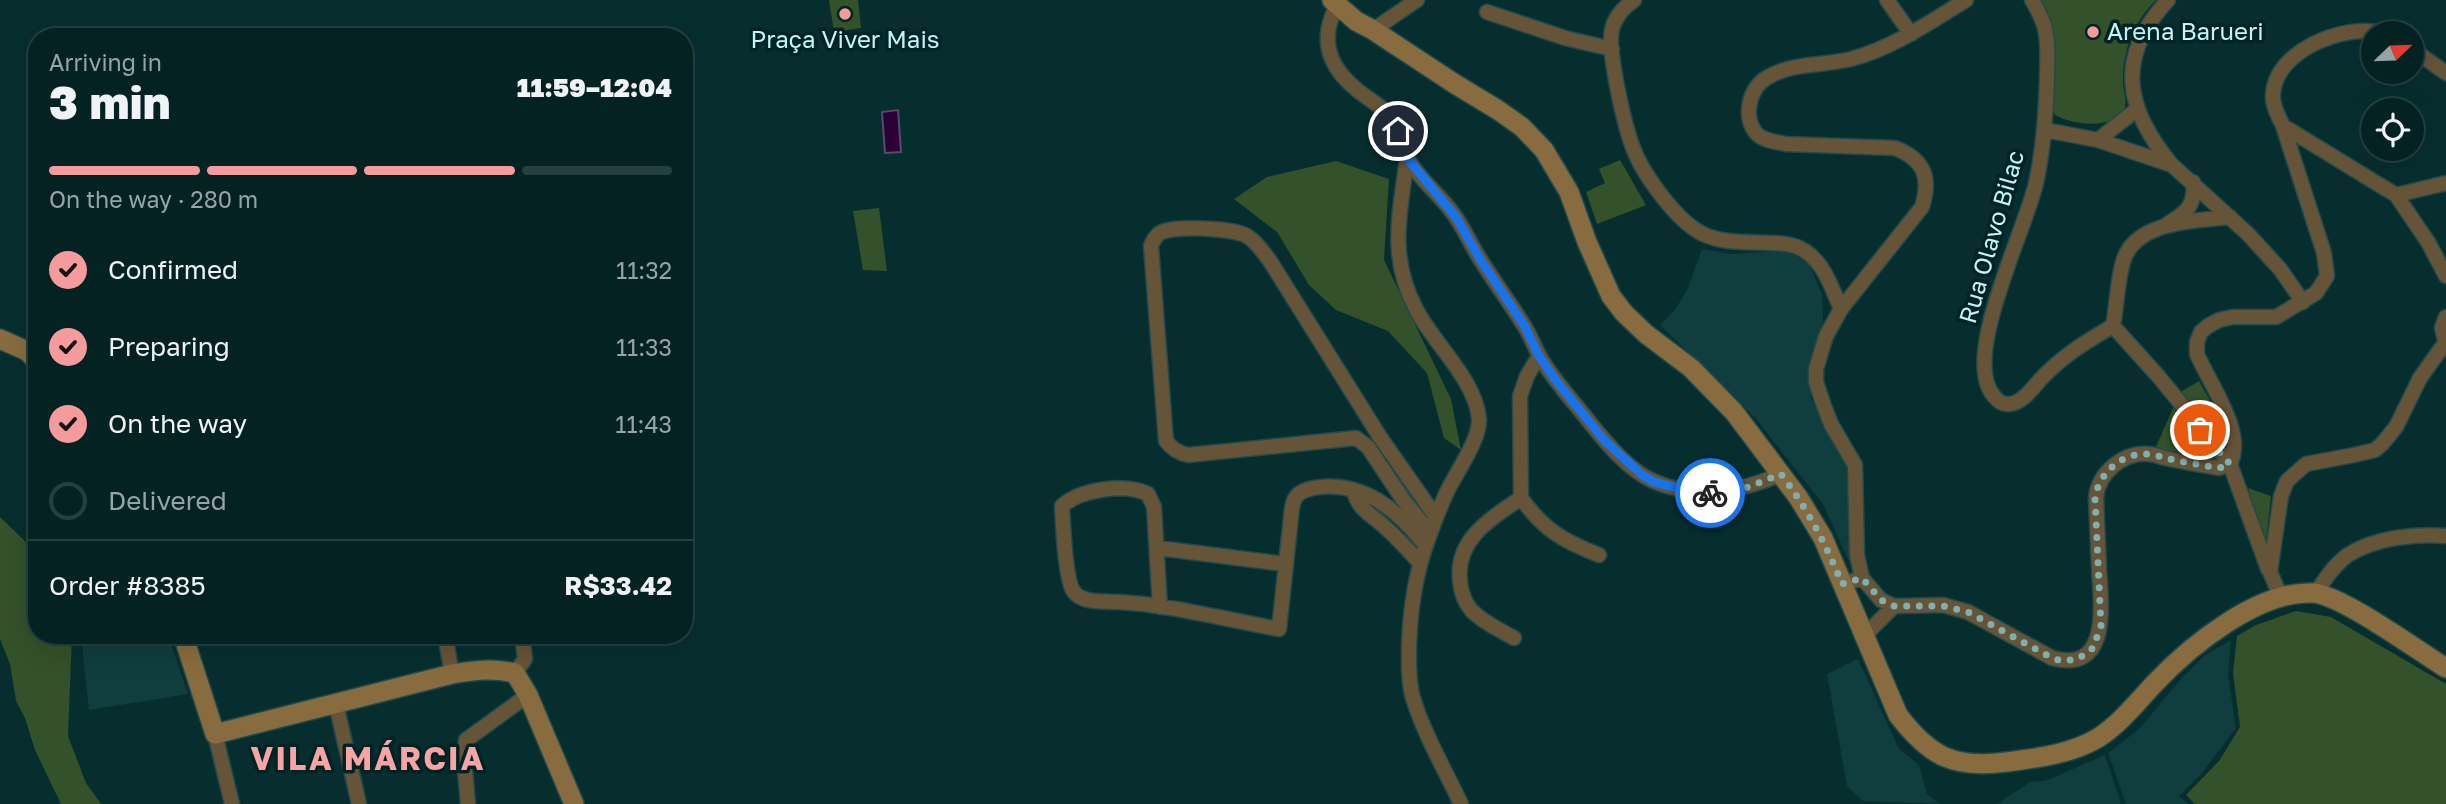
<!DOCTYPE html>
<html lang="en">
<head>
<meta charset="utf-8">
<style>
  body { margin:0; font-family:"Golos Text",sans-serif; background:#0e2a2b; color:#f1f3f6; height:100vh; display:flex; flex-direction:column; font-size:26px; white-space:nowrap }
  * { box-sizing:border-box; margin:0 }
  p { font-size:23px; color:#97a4a6 }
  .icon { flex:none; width:38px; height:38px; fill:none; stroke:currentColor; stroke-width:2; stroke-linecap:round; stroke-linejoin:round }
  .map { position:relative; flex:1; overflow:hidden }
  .drawer { position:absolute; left:28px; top:28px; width:665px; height:616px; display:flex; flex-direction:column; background:#052223; border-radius:28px; box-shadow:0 7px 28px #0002,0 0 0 2px #263f41 }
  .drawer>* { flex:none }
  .needle { width:46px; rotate:67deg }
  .buttons { position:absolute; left:2361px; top:21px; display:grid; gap:14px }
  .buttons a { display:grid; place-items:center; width:63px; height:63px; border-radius:50%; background:#052223; box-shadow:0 7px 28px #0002,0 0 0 2px #263f41; font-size:35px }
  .pin { position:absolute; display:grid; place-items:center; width:60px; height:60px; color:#fff; margin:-30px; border:4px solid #fff; border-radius:50%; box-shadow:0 2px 7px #0007 }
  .courier { position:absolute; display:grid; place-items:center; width:70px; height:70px; margin:-35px; border:5px solid #1a73e8; border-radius:50%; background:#fff; color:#222; box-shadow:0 2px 9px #0007 }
  .summary em { font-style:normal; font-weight:800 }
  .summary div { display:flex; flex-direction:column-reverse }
  .summary { display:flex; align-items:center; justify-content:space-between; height:119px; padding:0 21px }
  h1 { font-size:46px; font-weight:800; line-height:52px }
  .bar { display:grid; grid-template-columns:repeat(4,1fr); gap:10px 7px; align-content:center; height:84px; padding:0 21px }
  .bar i { height:9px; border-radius:5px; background:#263f41 }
  .bar .selected { background:#f59b9d }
  .bar p { grid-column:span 4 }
  .line { display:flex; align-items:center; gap:18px; padding:0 21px; border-top:2px solid #263f41 }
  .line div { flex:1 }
  ol { padding:0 21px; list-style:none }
  li { display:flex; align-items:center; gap:21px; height:77px }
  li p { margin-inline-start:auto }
  li .icon { padding:7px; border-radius:50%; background:#f59b9d; color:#111; stroke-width:4 }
  li:last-child { color:#97a4a6 }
  li i { width:38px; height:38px; border:4px solid #263f41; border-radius:50% }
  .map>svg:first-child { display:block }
</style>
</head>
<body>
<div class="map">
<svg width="2446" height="804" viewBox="0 0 2446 804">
  <rect width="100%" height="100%" fill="#072e2f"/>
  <path fill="#103d3e" d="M1702,249l29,5 47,-3 14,2 17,12 13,29 1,27 -14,51 2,26 34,59 6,17v92l-28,-62 -67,-85 -96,-94 15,-15 13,-22z
    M168,635l20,59 -99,16 -8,-74z
    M2231,640l-3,34 8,54 -34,45 -23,23 10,8h-63l-18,-51 31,-24 42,-50 23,-23z
    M1858,659l41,90 20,16 8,29 13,10 -77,-3 -16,-15 -20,-112z
    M2105,755l16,49h-124l33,-22 15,-1z"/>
  <path fill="#33512a" d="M829,0h29l3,28 -27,4z
    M2038,0h118c-23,23 -33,50 -33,82 0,9 5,19 1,27 -9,21 -52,16 -69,6l-2,-5 1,-56z
    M1620,160l26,45 -49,19 -11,-32 19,-9 -6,-14z
    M1336,161l53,18 -5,81 67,139 10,51 -17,-12 -17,-65 -39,-42 -52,-21 -27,-25 -32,-53 -43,-33 33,-22z
    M879,208l8,63 -24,-1 -10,-59z
    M2199,381l26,46 3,20 -3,4 -48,-57z
    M2174,406l42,48 1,7 -62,-12z
    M2248,488l23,8 -5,45 -2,1z
    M0,517l23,22 14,18v78h35l-4,101 18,47 15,21h-40l-26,-54 -10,-32 -9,-17 -6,-37 -10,-25z
    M2296,611l35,6 115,67v120h-251l-9,-9 33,-34 21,-34 -7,-54 4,-37 19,-11z"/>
  <path fill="#2a0035" stroke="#584a6f" stroke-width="2" d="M898,110l3,42 -16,1 -3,-41z"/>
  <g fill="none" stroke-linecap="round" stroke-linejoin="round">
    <defs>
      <path id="street" d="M1634,0c-10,7 -19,17 -22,29 -5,21 12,94 20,116 9,27 41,70 64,85 32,22 85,4 109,21 20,13 27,38 36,58
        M1887,0l24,34
        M2032,0c5,9 11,19 13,29 4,15 2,32 2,48 -1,36 -3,70 -11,106 -10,46 -76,176 -42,213 3,4 8,8 13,8 11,1 20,-9 26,-16 22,-27 50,-45 80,-62 4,-21 4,-43 10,-64 11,-41 71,-41 107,-45
        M2168,0c-53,57 -43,108 3,164
        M1337,6c-18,32 -9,60 19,83 13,11 27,17 36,31 8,12 9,28 16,39 11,20 31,35 44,53 12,15 19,34 30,50 13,21 28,41 41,62 7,10 11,22 17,33 14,24 34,45 51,67 17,21 38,46 62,57 43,19 87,11 128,-7
        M1487,12l78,26 47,11
        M1373,30l44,-30
        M2412,49l34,24
        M2283,126l113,69 32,47 18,34
        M2045,130l53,10 74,25 76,69 32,35 23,33
        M2098,140l38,-30
        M1407,158c-7,56 -19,98 9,151 17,34 60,71 63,110 1,22 -25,56 -34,77 -23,54 -34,89 -36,149 0,16 -1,36 4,53 11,36 32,72 48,106
        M2396,195l50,-12
        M2166,225c20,-12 30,-19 27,-43
        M2446,317l-4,11 4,16
        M2113,326l46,51 71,87 38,105
        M1354,492c5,19 20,24 33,37 11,10 22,22 32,33
        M1521,498c23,32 42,43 78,57
        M1430,532l-26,-31 -36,-54 -12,-9 -168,17c-10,-2 -16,-6 -22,-14l-15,-195c2,-5 4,-10 9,-13 13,-8 74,-5 87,3 10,6 16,16 23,25l110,176 56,80
        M1158,548l127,16
        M1862,578l-5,-23 -2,-90 -24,-41 -7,-18 -8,-24v-13l10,-33 15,-27 81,-102c9,-29 3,-47 -27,-59l-109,-4c-9,-2 -23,-3 -30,-11 -14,-18 -6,-46 12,-56 26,-15 56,-11 83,-18 42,-11 79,-37 115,-59
        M1842,584l20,-6 19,22 13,6 49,-1 25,7 84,46c59,16 49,-54 47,-89 -1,-24 -2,-48 -3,-72 3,-25 27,-45 53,-43 5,0 11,3 16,4 18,4 36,7 54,10l11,-4c16,-32 -20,-79 -33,-110v-12l4,-10 7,-6 11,-6 13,-3h44l40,-24 11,-17 -3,-23 -41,-127c-4,-9 -11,-20 -10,-31 1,-44 72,-72 108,-62
        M2316,593c9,-14 18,-28 32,-38 26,-17 68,-22 98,-19
        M2281,597l-11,-25 11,-76 6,-15 19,-17 48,-9 21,-5 7,-6 14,-17 24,-49 25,-35
        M1160,607l-6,-100 -6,-13c-23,-11 -67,-5 -86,12 1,16 3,75 12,86 9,12 32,9 45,10 54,3 108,18 160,27l13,-121c2,-13 8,-17 21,-20 49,-9 85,22 113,58
        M445,635l7,39
        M1863,637l31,-31
        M1514,638c-14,-8 -30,-15 -42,-27 -7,-8 -11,-18 -12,-30 -5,-41 30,-62 61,-83l-1,-102 7,-20 12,-20
        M515,673l10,-14 -3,-24
        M336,704l23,100
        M215,734l17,70
        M468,804l-4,-45 2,-19 62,-45"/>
      <path id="secondary" d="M1332,0l24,21 17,9 82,54 43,26 24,17 22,23 25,42 18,50 24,54 13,17 22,21 45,34 43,44 64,85 25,41 75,177c32,42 56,54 109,47 31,-4 64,-8 91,-24 23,-15 39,-36 57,-55 36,-38 104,-93 158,-90 29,2 105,58 133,75
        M0,339l27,12 10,10
        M183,635l32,99 237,-60c22,-4 41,-6 63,-1l13,22 46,109"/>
    </defs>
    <use href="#street" stroke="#214a4b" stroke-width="17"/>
    <use href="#secondary" stroke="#214a4b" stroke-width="22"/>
    <use href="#street" stroke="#665439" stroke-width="14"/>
    <use href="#secondary" stroke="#886c3f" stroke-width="19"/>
  </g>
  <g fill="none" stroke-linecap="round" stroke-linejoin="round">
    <path stroke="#81afb0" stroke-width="7" stroke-dasharray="0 12.6" d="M1710,493l33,-4 38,-15c26,34 45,70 61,110l20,-6 19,22 13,6h49l25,6 84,46 10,3 16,-2 15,-11 8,-22 -6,-128c4,-26 28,-46 54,-44 5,0 11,3 16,4 18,4 36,7 54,10l11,-4 -30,-34"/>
    <path stroke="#1a73e8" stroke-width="9" d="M1398,131l9,27 49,59 24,42 44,66 15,31 18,26 48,59 36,33 13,8 27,7 29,4"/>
  </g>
  <g fill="#f59b9d" stroke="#002425" stroke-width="2.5">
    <circle cx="845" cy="14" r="7"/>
    <circle cx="2093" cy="32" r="7"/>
  </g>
  <g text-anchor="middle" stroke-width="7" stroke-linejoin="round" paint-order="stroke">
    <g font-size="24" fill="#c2f5f6" stroke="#002425" text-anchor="start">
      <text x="2107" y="40">Arena Barueri</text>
      <text x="845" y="48" text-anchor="middle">Praça Viver Mais</text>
    </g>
    <g font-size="24" fill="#c2f5f6" stroke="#002425">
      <text transform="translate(1992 237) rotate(-74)" y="8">Rua Olavo Bilac</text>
    </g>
    <g font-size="32" font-weight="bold" letter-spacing="2" fill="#f8a4a5" stroke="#002425">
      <text x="368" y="770">VILA MÁRCIA</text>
    </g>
  </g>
</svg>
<div class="buttons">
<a><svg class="needle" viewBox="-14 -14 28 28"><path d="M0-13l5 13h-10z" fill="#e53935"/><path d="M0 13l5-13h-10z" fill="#97a4a6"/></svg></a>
<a><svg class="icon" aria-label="locate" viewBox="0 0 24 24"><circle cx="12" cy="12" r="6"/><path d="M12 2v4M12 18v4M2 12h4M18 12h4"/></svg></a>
</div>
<div class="pin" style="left:2200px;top:430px;background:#ea580c"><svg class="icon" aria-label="bag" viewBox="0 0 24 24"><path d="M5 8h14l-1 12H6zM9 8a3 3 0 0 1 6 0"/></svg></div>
<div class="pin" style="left:1398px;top:131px;background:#1f2937"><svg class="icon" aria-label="home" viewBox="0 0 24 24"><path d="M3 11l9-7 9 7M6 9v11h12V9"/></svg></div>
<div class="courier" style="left:1710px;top:493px"><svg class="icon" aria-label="bike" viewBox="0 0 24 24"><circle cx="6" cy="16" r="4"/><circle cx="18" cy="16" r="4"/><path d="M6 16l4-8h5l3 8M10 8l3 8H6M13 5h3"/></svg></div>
<section class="drawer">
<div class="summary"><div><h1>3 min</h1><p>Arriving in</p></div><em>11:59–12:04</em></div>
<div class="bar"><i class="selected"></i><i class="selected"></i><i class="selected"></i><i></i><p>On the way · 280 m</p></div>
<ol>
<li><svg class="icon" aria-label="check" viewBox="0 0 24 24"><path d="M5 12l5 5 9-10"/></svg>Confirmed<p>11:32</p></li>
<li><svg class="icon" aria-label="check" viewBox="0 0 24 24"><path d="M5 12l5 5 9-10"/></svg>Preparing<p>11:33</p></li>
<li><svg class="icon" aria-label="check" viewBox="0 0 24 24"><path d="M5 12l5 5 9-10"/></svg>On the way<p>11:43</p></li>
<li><i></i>Delivered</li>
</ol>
<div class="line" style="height:91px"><div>Order #8385</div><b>R$33.42</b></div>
</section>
</div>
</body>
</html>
